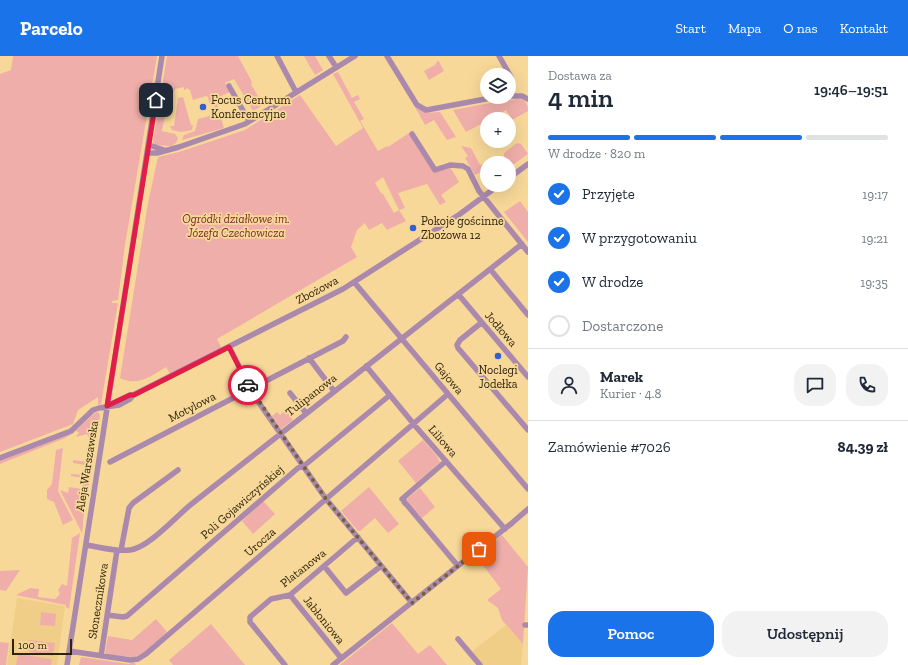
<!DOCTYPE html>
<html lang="pl">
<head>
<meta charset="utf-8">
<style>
  body { margin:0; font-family:"Zilla Slab",serif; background:#f2f2f3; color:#1f2937; height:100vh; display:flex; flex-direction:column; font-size:15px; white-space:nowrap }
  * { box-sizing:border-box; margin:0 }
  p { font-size:13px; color:#747a83 }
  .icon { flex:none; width:22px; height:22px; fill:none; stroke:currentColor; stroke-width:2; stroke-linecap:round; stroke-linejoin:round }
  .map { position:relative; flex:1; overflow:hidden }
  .panel { display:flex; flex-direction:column; background:#fff; width:380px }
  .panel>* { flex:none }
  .tools { position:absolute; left:480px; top:12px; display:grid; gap:8px }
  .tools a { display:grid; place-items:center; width:36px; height:36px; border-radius:50%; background:#fff; box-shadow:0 4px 16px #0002; font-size:20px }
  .scale { position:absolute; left:12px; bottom:10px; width:60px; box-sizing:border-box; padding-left:4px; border:2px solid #2f2309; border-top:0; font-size:11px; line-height:14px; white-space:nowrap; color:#2f2309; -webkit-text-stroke:3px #f7d899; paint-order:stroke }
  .pin { position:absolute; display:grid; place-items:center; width:34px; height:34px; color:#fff; margin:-17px; border-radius:8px; box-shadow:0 2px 6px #0006 }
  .courier { position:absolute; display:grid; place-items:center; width:40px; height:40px; margin:-20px; border:3px solid #e11d48; border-radius:50%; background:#fff; color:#222; box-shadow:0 1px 5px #0007 }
  .overview em { font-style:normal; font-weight:600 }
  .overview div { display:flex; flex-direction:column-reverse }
  .overview { display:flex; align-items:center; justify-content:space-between; height:68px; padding:0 20px }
  h1 { font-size:26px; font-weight:600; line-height:30px }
  .bar { display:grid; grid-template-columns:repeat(4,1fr); gap:6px 4px; align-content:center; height:48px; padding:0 20px }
  .bar i { height:5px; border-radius:3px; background:#e0e1e3 }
  .bar .current { background:#1a73e8 }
  .bar p { grid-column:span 4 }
  .line { display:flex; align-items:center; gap:10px; padding:0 20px; border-top:1px solid #e0e1e3 }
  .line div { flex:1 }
  .round { display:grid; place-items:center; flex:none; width:42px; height:42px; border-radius:16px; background:#f2f2f3 }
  ol { padding:0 20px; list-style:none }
  li { display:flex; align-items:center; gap:12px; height:44px }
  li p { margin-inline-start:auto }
  li .icon { padding:4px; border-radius:50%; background:#1a73e8; color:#fff; stroke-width:4 }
  li:last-child { color:#747a83 }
  li i { width:22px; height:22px; border:2px solid #e0e1e3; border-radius:50% }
  .primary-button { display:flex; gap:8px; margin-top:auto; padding:8px 20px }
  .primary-button a { flex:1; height:46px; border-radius:16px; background:#1a73e8; color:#fff; font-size:16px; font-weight:600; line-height:46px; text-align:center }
  .primary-button a+a { background:#f2f2f3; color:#1f2937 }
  header { display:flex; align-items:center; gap:24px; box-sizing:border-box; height:56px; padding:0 20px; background:#1a73e8; color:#fff }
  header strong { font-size:19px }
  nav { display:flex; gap:22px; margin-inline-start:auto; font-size:14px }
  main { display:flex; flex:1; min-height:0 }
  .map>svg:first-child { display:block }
</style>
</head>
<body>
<header>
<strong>Parcelo</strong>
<nav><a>Start</a><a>Mapa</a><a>O nas</a><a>Kontakt</a></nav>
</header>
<main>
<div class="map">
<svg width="528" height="609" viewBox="0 0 528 609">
  <rect width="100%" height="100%" fill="#f7d899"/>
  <path fill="#f1ce88" d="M17,542l48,8 -8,59h-50z
    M506,569l17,19 -2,21h-40l-10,-13z"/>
  <path fill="#efaea9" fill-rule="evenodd" d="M13,0h144l-32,189 -7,55 -6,1v2h6l-17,101 -3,1v-8l-20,13 -5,14 -73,28v-378l11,-4z
    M167,0h71l14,26 -1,2 12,21 -10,6 -19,-32 -9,4 5,9 -16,7 3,5 7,24 -42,12 2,-5 11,-4 3,-12 19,-5 -3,-9h-4l-2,-8 -2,-1 -13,4 -3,-10 -3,-2 -2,2h-1v-3l-9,2 -8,16 -5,26 13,3 3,4 -2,5 -5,3 -16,-1 -2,-3z
    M304,0h11l8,14 -8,5z
    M438,4l6,11 -15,9 -5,-9 11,-6z
    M338,16l14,26 6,-3 2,4 -6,3 10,17 -4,2 18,30 9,-5 1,1 21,-14 25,39 16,-5 9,15 -18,13 5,7 -6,3 -13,-21 -29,9 7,15 -6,2 7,11 -19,9 -5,-7 -13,7 -4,-7 -8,7 -6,17 6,10 -140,82 5,10 -52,25 -4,-7c-15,9 -28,20 -46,11l28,-175 10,-46 21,-5 66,-22 55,-35 36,51 27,-18 -30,-54zM383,121l16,33 -5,3 -11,-19 -2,-1 -6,-10z
    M183,41l8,28h2l-1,5 -11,2 -9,-2 -2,-4h4l4,-28z
    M517,43c8,0 11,4 11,12l-16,9 -6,-10 -15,9h-4v2l-21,11 -13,-22 48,-9z
    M415,51c8,6 16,6 25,5l16,25 -9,3 -13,-20 -9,5z
    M517,87l4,1 7,10 -18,13 -6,-11v-3z
    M461,90l10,2 9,17 3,-1 4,7v8l-2,-5 -4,-2 -6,3 -10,-17 3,-2z
    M520,145l8,11v30l-24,-30z
    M283,351l10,13 -12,9 -9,-13 5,-4 3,3 5,-4z
    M96,356l3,1 1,3 -17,105v5l-1,7 -22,-43 8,3 1,-6 13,2 1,-11 -12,-2v-2l13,1 1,-10 -12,-2v-3l13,2 3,-24 -2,-4 -11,3 3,-5 -4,-1z
    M74,374v3l-9,5 -65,26v-6z
    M423,384l13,15 4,7 -24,21 -18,-22z
    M63,392l-5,43 15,29 -10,5 -9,-23 -7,-3v-9l5,-6 4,-34z
    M369,431l30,37 -11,9 -13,-15 -15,13h-2l-17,-20z
    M420,432l15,19 -13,11 -15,-17 1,-3z
    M263,445l12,13 -22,20 -11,-13z
    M80,477l-11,76 -3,-2v-2l-50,-10 14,-7 9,1 -1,8 17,2 5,-5 -2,-4 4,-6 5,2 5,-48z
    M502,479l26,32 -5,77 -21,-24 -4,-12 -11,-8 14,-11 -25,-33z
    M20,514l-14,21 -6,-1v-19z
    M41,556l15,2 -1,12 -15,-1z
    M156,563l11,13c-10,9 -22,25 -37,25 -8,0 -17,-2 -25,-4l3,-17 24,4z
    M392,567l26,31 12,-9 17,20h-107z
    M211,568l34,41h-72l-4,-5z
    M30,584l25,3 -2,13 -24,-4z
    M0,586l9,1 -3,22h-6z
    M18,598l34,5 -1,6h-35z
    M81,601l48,7 5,-2 2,3h-57z"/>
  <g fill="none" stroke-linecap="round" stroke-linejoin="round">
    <path stroke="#aa89ac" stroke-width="5.5" d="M277,0l19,36
      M329,0l7,11
      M387,0l30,49 9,5 6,-1 64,-12
      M499,0l12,21 1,18
      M229,30l20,35
      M509,40h13l6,3
      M412,78l23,36 15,-5 13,1 5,3 11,22 49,61
      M149,89l15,5
      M147,97h10l22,-6 66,-23 110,-68
      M509,122l19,-14
      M490,213l38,46
      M354,226l174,207
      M458,238l70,83
      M481,267l-21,17 -3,5 1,3 70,82
      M229,291l26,50 71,102 86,104
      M309,302l25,33
      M366,310l51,62 88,101
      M290,337l16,20
      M107,350l23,-11h3l210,-106 117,-75 39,-29
      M0,402l71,-27 22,-21 6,-2 20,-3 11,-6 3,-4
      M110,406l233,-121 3,-4
      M404,442v4l3,3 51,61
      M402,443l44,-38
      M86,489c14,2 30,7 44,5 19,-2 48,-36 64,-48l328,-258
      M121,494l8,-42 4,-5 45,-33
      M324,510l22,27 35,-27
      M290,539l51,63
      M107,559l16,2 4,-1 171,-148 7,-3 85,-70
      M525,569h3
      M458,583l22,26
      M69,595l61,9 8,-1 8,-5 302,-260
      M101,600l16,-106
      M67,609l95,-609
      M285,609l-35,-43v-5l21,-18 19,-4 68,-58
      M333,609l179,-142 16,-14"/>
  </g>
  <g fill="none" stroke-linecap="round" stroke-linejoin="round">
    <path stroke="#75623b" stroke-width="4" stroke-dasharray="0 7.2" d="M248,329l78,114 86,104 67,-54"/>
    <path stroke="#e11d48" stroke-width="5" d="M156,44l-49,306 23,-11h4l95,-48 19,38"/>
  </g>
  <g fill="#3260cf" stroke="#f7d899" stroke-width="1.5">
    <circle cx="203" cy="51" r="4"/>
    <circle cx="413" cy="172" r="4"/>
    <circle cx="498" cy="300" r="4"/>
  </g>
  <g text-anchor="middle" stroke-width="3.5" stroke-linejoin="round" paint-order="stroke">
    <g font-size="12" fill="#2f2309" stroke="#f7d899" text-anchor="start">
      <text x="211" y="48">Focus Centrum<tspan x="211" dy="14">Konferencyjne</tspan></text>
      <text x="421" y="169">Pokoje gościnne<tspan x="421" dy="14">Zbożowa 12</tspan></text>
      <text x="498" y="318" text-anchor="middle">Noclegi<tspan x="498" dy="14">Jodełka</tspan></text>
    </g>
    <g font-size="12" font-style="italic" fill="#782827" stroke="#f7d899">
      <text x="236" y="167">Ogródki działkowe im.<tspan x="236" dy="14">Józefa Czechowicza</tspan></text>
    </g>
    <g font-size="12" fill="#2f2309" stroke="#f7d899">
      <text transform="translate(317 234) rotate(-28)" y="4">Zbożowa</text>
      <text transform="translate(501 273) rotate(49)" y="4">Jodłowa</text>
      <text transform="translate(449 322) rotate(50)" y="4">Gajowa</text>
      <text transform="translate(311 339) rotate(-38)" y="4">Tulipanowa</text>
      <text transform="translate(192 351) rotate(-27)" y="4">Motylowa</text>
      <text transform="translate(443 385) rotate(49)" y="4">Liliowa</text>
      <text transform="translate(87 410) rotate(-81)" y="4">Aleja Warszawska</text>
      <text transform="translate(242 446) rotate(-41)" y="4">Poli Gojawiczyńskiej</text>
      <text transform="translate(260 486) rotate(-41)" y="4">Urocza</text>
      <text transform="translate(303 512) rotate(-38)" y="4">Platanowa</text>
      <text transform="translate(98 545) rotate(-81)" y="4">Słonecznikowa</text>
      <text transform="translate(324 564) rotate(51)" y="4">Jabłoniowa</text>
    </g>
  </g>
</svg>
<div class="tools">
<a><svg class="icon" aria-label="layers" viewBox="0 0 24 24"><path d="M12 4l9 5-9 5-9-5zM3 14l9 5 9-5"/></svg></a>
<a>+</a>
<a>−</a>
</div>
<div class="scale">100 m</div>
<div class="pin" style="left:479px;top:493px;background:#ea580c"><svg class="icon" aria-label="bag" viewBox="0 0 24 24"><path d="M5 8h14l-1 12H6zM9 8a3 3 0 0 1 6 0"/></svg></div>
<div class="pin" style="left:156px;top:44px;background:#1f2937"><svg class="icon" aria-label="home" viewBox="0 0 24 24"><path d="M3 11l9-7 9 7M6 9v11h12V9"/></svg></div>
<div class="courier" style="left:248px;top:329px"><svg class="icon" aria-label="car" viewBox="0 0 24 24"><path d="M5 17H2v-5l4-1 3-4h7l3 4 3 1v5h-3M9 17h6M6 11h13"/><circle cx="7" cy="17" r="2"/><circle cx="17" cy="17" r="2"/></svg></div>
</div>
<section class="panel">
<div class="overview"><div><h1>4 min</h1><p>Dostawa za</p></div><em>19:46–19:51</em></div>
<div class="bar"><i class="current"></i><i class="current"></i><i class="current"></i><i></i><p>W drodze · 820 m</p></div>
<ol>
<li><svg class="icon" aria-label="check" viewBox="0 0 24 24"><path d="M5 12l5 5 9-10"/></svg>Przyjęte<p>19:17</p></li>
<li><svg class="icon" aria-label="check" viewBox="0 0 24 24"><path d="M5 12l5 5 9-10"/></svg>W przygotowaniu<p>19:21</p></li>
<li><svg class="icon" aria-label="check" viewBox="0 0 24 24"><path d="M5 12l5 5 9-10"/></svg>W drodze<p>19:35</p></li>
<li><i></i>Dostarczone</li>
</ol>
<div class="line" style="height:72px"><a class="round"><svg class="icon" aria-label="person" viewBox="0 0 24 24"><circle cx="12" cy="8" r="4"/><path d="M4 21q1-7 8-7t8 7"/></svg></a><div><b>Marek</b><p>Kurier · 4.8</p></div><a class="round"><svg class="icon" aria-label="chat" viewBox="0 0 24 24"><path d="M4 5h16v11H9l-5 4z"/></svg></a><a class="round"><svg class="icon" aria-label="phone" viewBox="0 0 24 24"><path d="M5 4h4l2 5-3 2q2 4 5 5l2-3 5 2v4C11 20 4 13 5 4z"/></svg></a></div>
<div class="line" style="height:52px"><div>Zamówienie #7026</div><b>84.39 zł</b></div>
<div class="primary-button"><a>Pomoc</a><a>Udostępnij</a></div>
</section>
</main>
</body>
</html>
